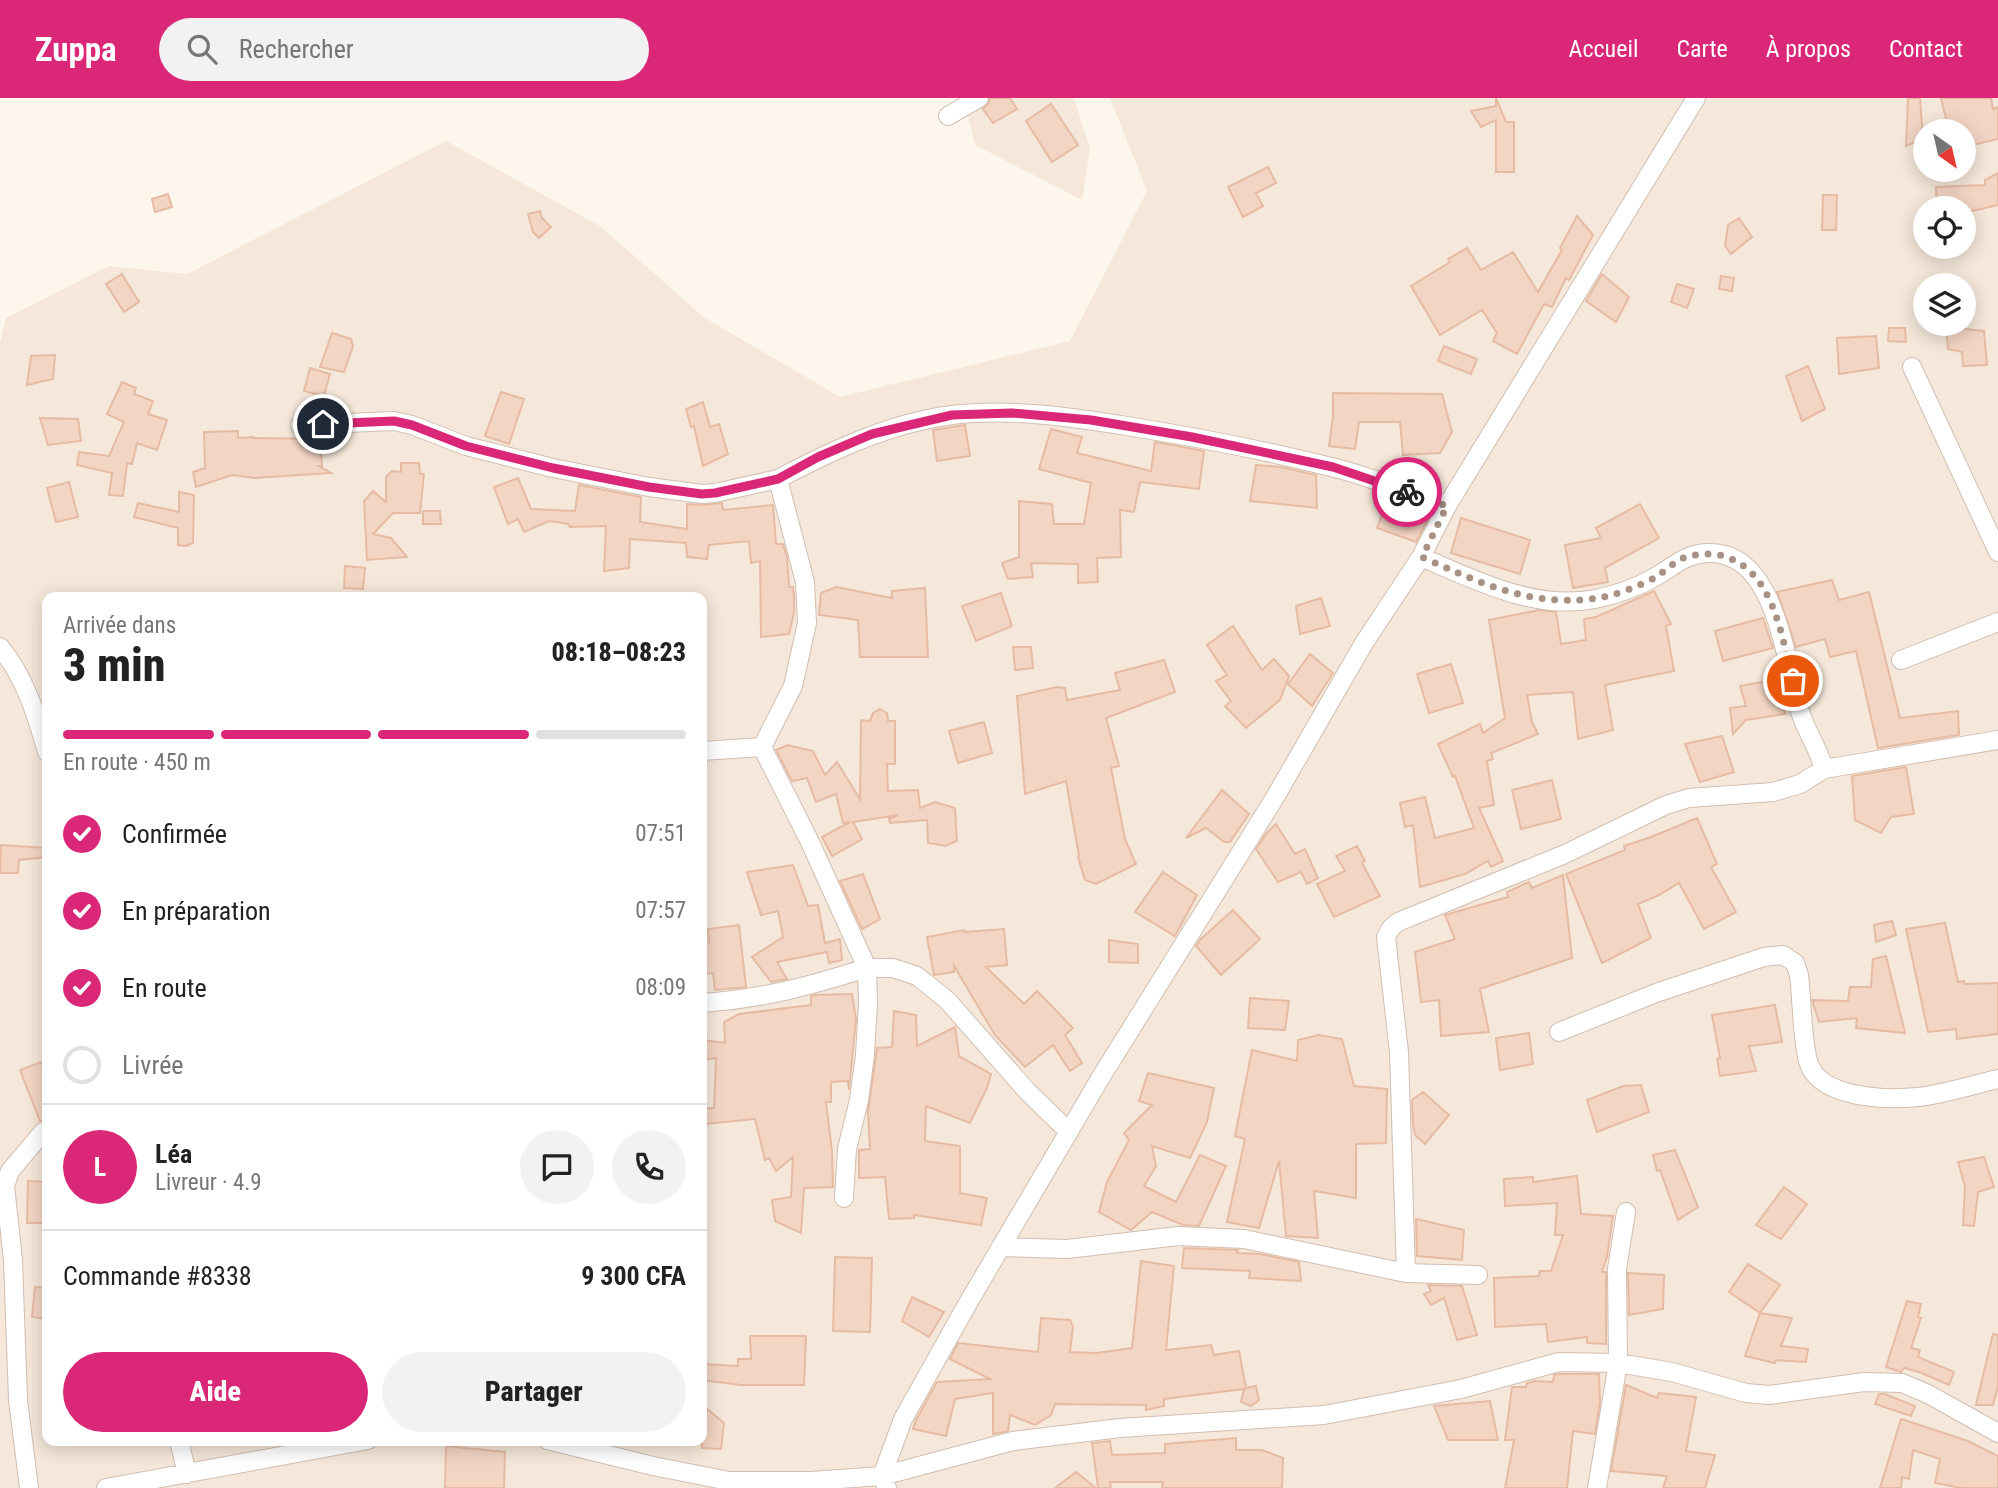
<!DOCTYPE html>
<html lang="fr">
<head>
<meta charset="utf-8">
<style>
  body { margin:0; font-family:"Roboto Condensed",sans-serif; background:#f2f2f2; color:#222; height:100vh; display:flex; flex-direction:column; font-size:26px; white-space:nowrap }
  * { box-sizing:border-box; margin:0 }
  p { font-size:23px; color:#767676 }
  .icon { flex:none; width:38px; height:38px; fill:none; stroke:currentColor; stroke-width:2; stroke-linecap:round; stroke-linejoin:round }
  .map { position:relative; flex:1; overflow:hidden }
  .sheet { position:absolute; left:42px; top:494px; width:665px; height:854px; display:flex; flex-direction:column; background:#fff; border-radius:14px; box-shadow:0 4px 18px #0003 }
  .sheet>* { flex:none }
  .needle { width:46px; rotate:146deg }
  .controls { position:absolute; left:1913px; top:21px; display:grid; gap:14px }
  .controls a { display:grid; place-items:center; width:63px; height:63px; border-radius:50%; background:#fff; box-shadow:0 4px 18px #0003; font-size:35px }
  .pin { position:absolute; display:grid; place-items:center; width:60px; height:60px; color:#fff; margin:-30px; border:4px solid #fff; border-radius:50%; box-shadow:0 2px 7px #0007 }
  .courier { position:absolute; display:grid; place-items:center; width:70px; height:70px; margin:-35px; border:5px solid #db2777; border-radius:50%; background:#fff; color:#222; box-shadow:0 2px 9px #0007 }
  .headline em { font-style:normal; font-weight:800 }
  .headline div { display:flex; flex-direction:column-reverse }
  .headline { display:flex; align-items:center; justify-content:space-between; height:119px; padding:0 21px }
  h1 { font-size:46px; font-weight:800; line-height:52px }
  .bar { display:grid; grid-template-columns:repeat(4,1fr); gap:10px 7px; align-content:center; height:84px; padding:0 21px }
  .bar i { height:9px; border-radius:5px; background:#e0e0e0 }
  .bar .current { background:#db2777 }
  .bar p { grid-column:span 4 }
  .line { display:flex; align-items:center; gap:18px; padding:0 21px; border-top:2px solid #e0e0e0 }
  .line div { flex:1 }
  .round { display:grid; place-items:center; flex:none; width:74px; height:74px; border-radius:37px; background:#f2f2f2 }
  ol { padding:0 21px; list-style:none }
  li { display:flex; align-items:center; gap:21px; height:77px }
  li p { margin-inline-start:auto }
  li .icon { padding:7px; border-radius:50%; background:#db2777; color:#fff; stroke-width:4 }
  li:last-child { color:#767676 }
  li i { width:38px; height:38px; border:4px solid #e0e0e0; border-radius:50% }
  .primary-button { display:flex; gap:14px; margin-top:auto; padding:14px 21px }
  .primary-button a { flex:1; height:80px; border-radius:42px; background:#db2777; color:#fff; font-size:28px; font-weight:800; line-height:80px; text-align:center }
  .primary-button a+a { background:#f2f2f2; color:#222 }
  header { display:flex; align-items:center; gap:42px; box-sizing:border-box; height:98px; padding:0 35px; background:#db2777; color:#fff }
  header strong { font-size:33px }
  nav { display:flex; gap:38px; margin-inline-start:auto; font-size:24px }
  .search { width:490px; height:63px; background:#f2f2f2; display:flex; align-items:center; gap:18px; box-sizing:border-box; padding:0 24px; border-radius:38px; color:#767676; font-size:26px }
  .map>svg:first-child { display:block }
</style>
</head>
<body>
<header>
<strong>Zuppa</strong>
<div class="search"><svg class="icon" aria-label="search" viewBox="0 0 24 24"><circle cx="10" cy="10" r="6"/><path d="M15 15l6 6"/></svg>Rechercher</div>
<nav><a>Accueil</a><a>Carte</a><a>À propos</a><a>Contact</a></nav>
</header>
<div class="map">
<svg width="1998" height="1390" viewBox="0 0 1998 1390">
  <rect width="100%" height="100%" fill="#fdf6ec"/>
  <path fill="#f5e8da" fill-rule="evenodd" d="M964,0h110l16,51 -8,51 -107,-55z
    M1110,0h888v1390h-1998v-1145l6,-25 103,-52 78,8 259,-133 154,85 105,92 135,79 230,-56 77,-150zM1925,33h39v39h-39zM1925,110h39v39h-39zM1925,187h39v39h-39zM47,499h655v843h-655z"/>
  <path fill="#f3d5c3" stroke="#e6bba3" stroke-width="2" d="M990,0h20l7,11 -24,14 -10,-14 5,-5z
    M1496,0l10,24h8v50h-18v-52l-15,7 -10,-16 25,-5z
    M1908,0h12l3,41 -17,7z
    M1941,0h50l2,11 5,-2v32l-34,8v-16h-15z
    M1051,6l27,41 -26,17 -26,-41z
    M1268,69l8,16 -20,10 7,13 -20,11 -15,-30z
    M1998,75v32l-34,8v-5h-27l-1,-21 49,-2v-5z
    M168,96l4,13 -17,5 -3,-13z
    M1823,97h14l-1,35h-14z
    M540,113l2,7 9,9 -12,11 -6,-6 -5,-18z
    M1577,118l16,19 -24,45 -3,-2 -14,29 -8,-3 -27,50 -24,-13 4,-8 -15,-23 -42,25 -29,-49 39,-24 -2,-3 19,-11 14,22 32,-18 25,40 24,-42 -2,-2z
    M1739,120l13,19 -21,17 -6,-8 3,-21z
    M122,176l17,28 -15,10 -18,-28z
    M1602,176l27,23 -13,25 -30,-21z
    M1721,178l13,2 -2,13 -13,-2z
    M1677,186l17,5 -7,19 -16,-6z
    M1946,229l38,4 3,34 -24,1 -1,-14 -14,-3z
    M1889,230h16l1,14 -18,-1z
    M332,235l19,6 2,7 -9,26 -24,-5z
    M1876,238l3,32 -40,6 -2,-36z
    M1444,248l33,13 -6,15 -33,-13z
    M55,257l-2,24 -26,6 4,-29z
    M1808,268l17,43 -23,12 -16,-45z
    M310,270l20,6 -6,22 -20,-5z
    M122,284l14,6 -2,6 19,7 -5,13 19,6 -10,30 -20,-7 -5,21 -5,-1 -4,33 -14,-1 3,-22 -35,-8 2,-13 30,4 15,-34 -17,-8z
    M501,294l23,7 -15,45 -24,-8z
    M1333,295l109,1 10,38 -12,21 -37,2 -3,-33h-41l-4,27 -26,-3 4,-30z
    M703,304l7,25 9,-3 9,30 -25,12 -9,-40 -3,1 -5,-18z
    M40,320l38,1 3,22 -33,4z
    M965,327l5,31 -33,5 -4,-31z
    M1051,331l31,8 -5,16 74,18 4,-29 49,9 -5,38 -59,-7 -6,30 -14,-2 1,47 -24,1 1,24 -20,1v-19l-47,-1 2,14 -25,2 -6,-16 17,-6v-56l33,3 2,20h30l7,-41 -52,-14z
    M238,333v7l15,-1v1l67,1 2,27h-3l12,7 -76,5 -23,-3 -36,12 -3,-15 12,-4 -1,-36z
    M401,365h18l1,11h4l-4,39h-27l-20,21 18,4 16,19 -40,3 -3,-59 9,-10 13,11v-25l6,-6 9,1z
    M1256,367l25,2 35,8 1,33 -67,-7z
    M518,380l13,31 44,2 4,-26 62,12 -1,25 47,7v-25l16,1 19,-2 1,7 50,-5 3,39h7l4,13 2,30h4l1,9v17l-5,21 -28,3 -1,-76 -9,2 -2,-22 -40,4 -2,14 -20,-2 -1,-14 -56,-4 -1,29 -25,3 2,-45 -36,1 -2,-3 -19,-3 -25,11 -6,-13 -10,5 -14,-37z
    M69,384l9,35 -22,5 -9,-34z
    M179,394l15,3 -1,48 -7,3 -8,-1v-17l-44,-11 4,-14 41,9z
    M1640,406l19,34 -54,30 3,14 -35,6 -8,-43 36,-7 -5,-10z
    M423,413h17l1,13h-18z
    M1408,413l21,6 -13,25 -39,-14 6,-16 21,8z
    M1461,420l69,22 -10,34 -69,-21z
    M345,468l20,2 -2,21 -19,-1z
    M1832,482l7,20 30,-8 31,126 58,-7 1,24 -81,13 -22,-97 -26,6 -5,-18 -29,8 -19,-55z
    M836,489l56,11v-7l33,-3 3,69h-68l-2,-37 -39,-5 2,-22z
    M1654,493l17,33 -5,2 8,45 -69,14 8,45 -35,9 -5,-47 -46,3 5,27 6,12 -47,19 2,6 -6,2 7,44 -15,3 24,53 -12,6 -3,-6 -23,13 -45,13 -7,-62 -8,2 -5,-24 25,-6 10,41 39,-10 -19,-52 -2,1 -15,-33 42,-20 3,9 22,-15 -16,-98 50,-10 17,2 5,32 25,-4 -2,-21 12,-2z
    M1001,495l11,33 -36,15 -14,-35z
    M1321,500l9,28 -30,8 -4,-28z
    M1763,520l10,30 -50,13 -8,-30z
    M1233,528l29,44 12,-11 15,17 -9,24 -34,28 -21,-22 6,-5 -15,-20 11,-6 -20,-30z
    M1013,549h18l2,21 -18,2z
    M1310,556l23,19 -21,33 -24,-22z
    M1164,562l11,32 -69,26 13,48 -8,2 14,71 11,25 -40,20 -11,-4 -7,-23 1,-1 -13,-75 -41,13 -8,-98 40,-9 8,1 2,12 53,-10 -5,-17z
    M1451,566l12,39 -34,10 -12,-39z
    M1778,581l7,35 -39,6 -13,14 -3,-26 16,-2 -6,-20z
    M880,611l7,4 1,8h7v43h-8l1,27 30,-1 2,18 15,-6 20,6 2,33 -12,5 -17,-3 -1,-23 -37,3 -1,-4 9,-4 -45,7 9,17 -30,17 -10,-19 28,-15 -7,1 -7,-29 -20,8 -9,-24 -15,3 -16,-31 12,-5 25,6 12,24 12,-13 23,37 1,-79 9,1 3,-8z
    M984,624l8,31 -34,10 -9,-32z
    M1722,638l12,36 -34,10 -15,-38z
    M1906,669l8,47 -23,3 -10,16 -26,-13 -3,-44z
    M1552,682l9,39 -40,10 -9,-39z
    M1222,692l27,24 -19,28h-6l-18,-14 -20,10z
    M1697,720l20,46 -6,3 25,45 -32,17 -25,-46 -20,12 -21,9 13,34 -49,25 -36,-89 59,-24 -1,-4 27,-9z
    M1276,726l19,30 10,-5 13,29 -11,6 -6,-12 -23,10 -22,-33 10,-15z
    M1,747l46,3v9l-28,3 -1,13h-18z
    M1357,748l8,15 -3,2 18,33 -46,21 -17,-33 28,-13 -9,-15z
    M793,767l15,41 10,-1 7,38 15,-4 2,21 -13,3 -2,-11 -50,10 10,17 -16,3 -19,-25 31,-20 -5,-26 -17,4 -14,-43z
    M1163,774l34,23 -22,41 -40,-24z
    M863,776l17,45 -18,10 -22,-48z
    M1563,777l9,83 -92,31 9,43 -48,4 -2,-36 -18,2 -6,-50 40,-13 -10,-24 63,-18 -1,-5 22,-10 3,6z
    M1233,812l27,29 -39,36 -25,-29 4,-6z
    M1892,823l4,14 -20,7 -2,-17z
    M1945,825l13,59 6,-1 1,3 33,-1v51l-41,5 -1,-10 -28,3 -22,-103z
    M739,827l7,62 -31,3 -2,-17 -11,1v-30l7,-2 -1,-13z
    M1004,831l3,36 -21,2 38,37 13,-13 36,37 -8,7 17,28 -12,8 -17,-26 -28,22 -30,-32 -41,-69v6l-20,3 -7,-38 37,-7 1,2z
    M1109,842l29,4v19l-29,-1z
    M1886,858l19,77 -49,-5 1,-10 -38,4 -7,-22 36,1 2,-14h21l2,-28z
    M852,896l4,25 -7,71 -1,-9 -17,1v20h-5l6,49 1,36 -29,1 -3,45 -26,-12 -3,-21 19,-3 2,-40 -17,14 -7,-13 -4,2 -10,-41 -50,5 -3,-15 12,-1 2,-50 -14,2v-20l23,3 -1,-21 15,-8 72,-9v-9l4,-1z
    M1250,900l39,3 -4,29 -37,-2z
    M1775,907l7,37 -33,4 7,25 -36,5 -3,-17 3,-1 -8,-43z
    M894,913l22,4 1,31 38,-19 4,29 32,18 -4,14 -17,35 -44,-17 -1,35 35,5v47l27,5 -6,27 -67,-10v3l-25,1 -4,-42 -26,1v-28l11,-1 -2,-37 9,-64 15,-1z
    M1529,935l4,31 -33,6 -4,-32z
    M1319,937l23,4 12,47 33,3 -1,54 -30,1v54l-42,-7 4,47 -32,-2 -7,-75 -20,67 -32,-6 18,-83 -10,-3 17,-86 45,11 1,-21z
    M41,964l6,17v41l-7,1 -20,-51z
    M1148,975l66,15 -7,34 -17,36 -38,-12 4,20 -12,20 32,16 24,-47 26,11 -27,60 -16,-1 -31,-13 -21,18 -32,-18 8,-30 22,-42 -5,-7 28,-28 -13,-4z
    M1641,987l8,27 -52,20 -10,-32 36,-14z
    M1423,994l26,23 -24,29 -10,-9 -2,-10 -1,-25z
    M1675,1052l23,57 -20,13 -18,-50 -3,1 -4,-16z
    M1984,1059l10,30 -16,5 -4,34 -11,-1 2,-38 -7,-25z
    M1577,1078l4,38 32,2 -6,41 -5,15h4v72l-19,-1v-6l-39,5 -2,-18 -51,3 -1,-49 45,-2 1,-5h11l12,-36h-8l2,-32 -52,3 -1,-27 29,-2v5z
    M28,1083l19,1v41h-20z
    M1784,1089l23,17 -26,35 -25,-14z
    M1416,1121l48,11 -2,30 -45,-4z
    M1184,1150l54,2 -1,3 23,1 39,8 2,19 -52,-3 1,-7 -68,-3z
    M835,1159l37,1 -2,74 -37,-1z
    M1141,1163l33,5 -8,84 45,-5 3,10 25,-4 7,37 10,-2 3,14 -8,6 -10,-4 3,-13 -80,10v7l-18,4v-5l-91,-1 -4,11 -16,10 -25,-10 -2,16 -15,3v-41l-38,6 -9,37 -33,-7 3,-9 21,-38 53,-3 -40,-20 8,-16 80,9 3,-34 29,2 3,7 -3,25 26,1 36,-5z
    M1748,1166l32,21 -20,28 -31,-21z
    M1628,1175l36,2 -1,34 -34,6z
    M1428,1187l34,1 15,49 -20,5 -13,-42 -13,7 -7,-11 7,-3z
    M35,1189l12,1v31l-15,-2z
    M912,1199l32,15 -15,25 -27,-16z
    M1907,1203l14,3 -3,13 3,1 -10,30 9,2 -2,7 36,15 -5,13 -30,-13 -15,-4 -3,4 -15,-5z
    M1760,1215l32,5 -11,28 27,3 -2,13 -30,-2 -1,3 -30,-7z
    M1993,1236l5,1v52l-5,18h-17z
    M750,1238h56l-2,49h-63l-39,-5v-16l36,2v-7h13z
    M1560,1276h39l1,28 -5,32 -22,-3 -6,57h-62l9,-48h-9l7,-53h14l1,-4 8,-2 18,1 1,-7z
    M1626,1287l31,13 2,-5 37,4 -10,54 29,4 -10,33h-42l4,-12 -56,-5z
    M1879,1296h6l30,12 -4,10 -36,-12z
    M1490,1303l8,39h-50l-14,-34z
    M702,1307l22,18 -3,26 -19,-1z
    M1901,1321l67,22 30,15v32h-37l-26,-5 5,-24 -27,-9 -4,29 -7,-2 -1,11h-21z
    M1236,1340v12h26l21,8 -1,30h-120l1,-6h-53l1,6h-13l-6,-45 18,-2 2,14 53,-2v-9z
    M446,1348l59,6 -1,36h-59z
    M1076,1374l20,16h-41z"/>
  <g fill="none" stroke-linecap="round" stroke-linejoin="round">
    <defs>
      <path id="minor" d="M948,18l31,-18
        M1912,269l86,185
        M300,327l94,-4 18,4 54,21 87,22 96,19 53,7 13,-1 63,-14
        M1421,459c54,23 114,54 174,42 20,-4 43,-12 60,-22 18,-10 30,-23 52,-24 73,-4 78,120 96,167 7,17 16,31 21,49l174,-29
        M0,549c24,28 37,69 47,105
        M1901,562l97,-38
        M702,653l60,-4
        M702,905c61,-4 107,-17 165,-35l1,36 -3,51 -6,45 -12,49 -3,49
        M1559,934l97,-39 108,-36 19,-2 12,8 4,12c3,25 3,63 9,86 10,38 79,39 110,36 27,-3 54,-12 80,-18
        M1069,1034l-42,-41 -80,-91 -30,-24 -24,-8h-26l-58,-128 -47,-93 31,-61 14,-63 -2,-41 -27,-103c55,-29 112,-56 174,-64 57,-7 119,2 175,11 68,11 137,24 204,41 39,9 78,26 116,39
        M1002,1149l65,2 111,-13 66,3 162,34
        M1478,1177l-72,-2 -7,-221 -13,-115 5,-9 7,-6 167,-68 101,-49 23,-7 84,-6 27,-8 24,-15
        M179,1342l8,34
        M547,1342l106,26 76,15h82l71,-5 131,-35 107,-13 204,-13 137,-26 98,-27 59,1 54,9 74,21 23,2 95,-13 38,1 26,11 70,39
        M29,1390l-11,-88 -5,-140 -8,-74 5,-15 33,-39 4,-1
        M106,1390l262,-48
        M887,1390l-5,-12 21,-57 65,-116 133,-226 173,-278 90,-156 57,-86 26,-51 249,-408
        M1597,1390l21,-125 -1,-94 9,-57"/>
    </defs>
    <use href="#minor" stroke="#d1beb0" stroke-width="20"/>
    <use href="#minor" stroke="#fff" stroke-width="18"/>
  </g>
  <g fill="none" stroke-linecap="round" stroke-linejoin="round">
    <path stroke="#a89285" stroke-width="7" stroke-dasharray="0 12.6" d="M1407,394l40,14 -25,51c56,25 105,49 169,42 20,-2 47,-12 65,-22 9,-6 17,-14 27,-19 11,-4 25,-5 36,-3 55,12 62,81 74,126"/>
    <path stroke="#db2777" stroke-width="9" d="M323,326l71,-3 18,4 54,21 87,22 96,19 53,7 13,-1 63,-14 40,-22 54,-23 80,-19 60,-2 79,7 101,17 141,30 74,25"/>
  </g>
</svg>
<div class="controls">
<a><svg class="needle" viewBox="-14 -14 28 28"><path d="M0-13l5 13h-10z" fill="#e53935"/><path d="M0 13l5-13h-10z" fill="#767676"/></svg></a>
<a><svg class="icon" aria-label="locate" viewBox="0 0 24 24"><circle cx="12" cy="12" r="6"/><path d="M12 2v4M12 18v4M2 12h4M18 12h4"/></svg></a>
<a><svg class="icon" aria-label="layers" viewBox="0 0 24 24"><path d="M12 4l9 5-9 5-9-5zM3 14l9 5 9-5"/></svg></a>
</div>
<div class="pin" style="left:1793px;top:583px;background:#ea580c"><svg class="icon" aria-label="bag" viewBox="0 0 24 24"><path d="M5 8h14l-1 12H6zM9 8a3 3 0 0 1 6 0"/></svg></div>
<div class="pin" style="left:323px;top:326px;background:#1f2937"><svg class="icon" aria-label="home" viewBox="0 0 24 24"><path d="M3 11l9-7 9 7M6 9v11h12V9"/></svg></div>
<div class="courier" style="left:1407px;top:394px"><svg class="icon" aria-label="bike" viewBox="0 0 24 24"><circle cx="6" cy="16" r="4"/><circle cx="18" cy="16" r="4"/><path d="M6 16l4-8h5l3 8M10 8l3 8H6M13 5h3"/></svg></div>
<section class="sheet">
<div class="headline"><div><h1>3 min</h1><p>Arrivée dans</p></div><em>08:18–08:23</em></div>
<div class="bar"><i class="current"></i><i class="current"></i><i class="current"></i><i></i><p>En route · 450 m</p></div>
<ol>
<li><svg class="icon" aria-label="check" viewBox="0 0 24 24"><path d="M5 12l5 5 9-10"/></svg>Confirmée<p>07:51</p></li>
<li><svg class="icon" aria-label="check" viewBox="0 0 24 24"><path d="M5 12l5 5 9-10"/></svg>En préparation<p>07:57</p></li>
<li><svg class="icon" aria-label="check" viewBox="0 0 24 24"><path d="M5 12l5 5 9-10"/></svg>En route<p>08:09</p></li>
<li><i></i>Livrée</li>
</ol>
<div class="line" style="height:126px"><b class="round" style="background:#db2777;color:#fff">L</b><div><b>Léa</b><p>Livreur · 4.9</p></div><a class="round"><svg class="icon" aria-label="chat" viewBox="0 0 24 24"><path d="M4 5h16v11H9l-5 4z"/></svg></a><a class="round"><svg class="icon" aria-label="phone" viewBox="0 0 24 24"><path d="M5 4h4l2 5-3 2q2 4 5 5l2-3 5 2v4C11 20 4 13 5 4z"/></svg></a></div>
<div class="line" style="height:91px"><div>Commande #8338</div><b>9 300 CFA</b></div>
<div class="primary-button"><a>Aide</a><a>Partager</a></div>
</section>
</div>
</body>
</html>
